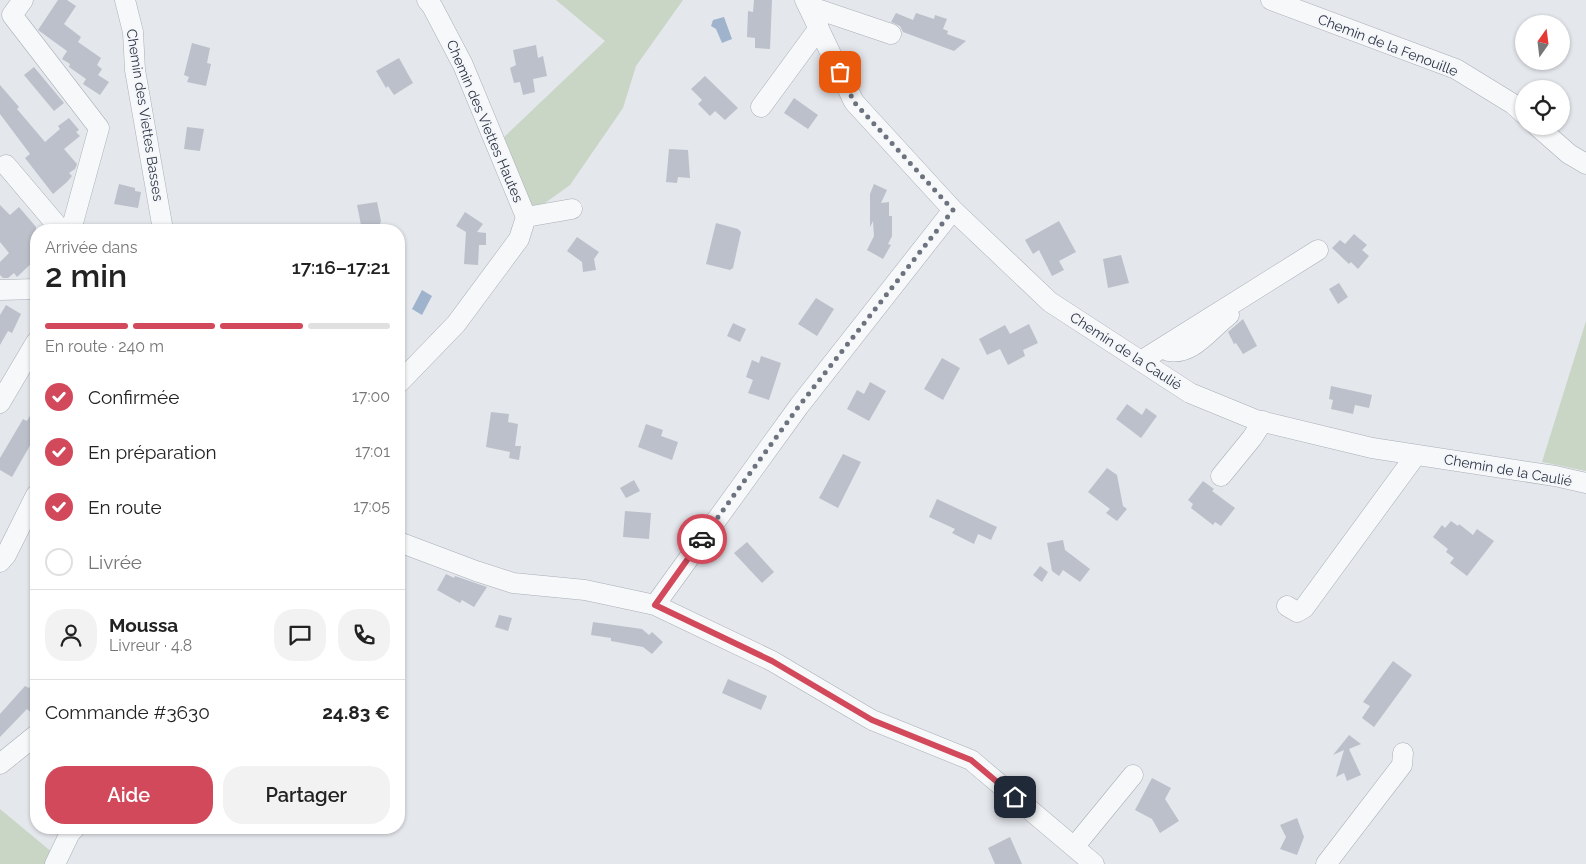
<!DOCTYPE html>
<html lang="fr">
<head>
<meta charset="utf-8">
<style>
  body { margin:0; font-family:Raleway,sans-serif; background:#f2f2f2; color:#222; height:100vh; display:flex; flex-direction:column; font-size:19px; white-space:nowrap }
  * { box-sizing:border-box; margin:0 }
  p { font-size:16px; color:#767676 }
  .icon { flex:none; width:28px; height:28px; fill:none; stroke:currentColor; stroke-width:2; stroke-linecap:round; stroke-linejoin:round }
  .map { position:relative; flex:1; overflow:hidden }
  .panel { position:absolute; left:30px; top:224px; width:375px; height:610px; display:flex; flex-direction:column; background:#fff; border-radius:20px; box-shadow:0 1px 4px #0004 }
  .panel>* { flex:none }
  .needle { width:32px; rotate:14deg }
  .buttons { position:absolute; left:1515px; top:15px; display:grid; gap:10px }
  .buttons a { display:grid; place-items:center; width:55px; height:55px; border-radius:50%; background:#fff; box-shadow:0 1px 4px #0004; font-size:25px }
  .pin { position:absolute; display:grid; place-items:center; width:42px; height:42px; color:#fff; margin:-21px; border-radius:10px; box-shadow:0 2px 8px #0006 }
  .courier { position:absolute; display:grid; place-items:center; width:50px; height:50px; margin:-25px; border:4px solid #d1495b; border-radius:50%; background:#fff; color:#222; box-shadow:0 1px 6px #0007 }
  .head em { font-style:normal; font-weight:600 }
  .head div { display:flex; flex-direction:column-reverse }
  .head { display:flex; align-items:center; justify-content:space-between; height:85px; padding:0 15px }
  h1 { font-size:32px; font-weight:600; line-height:38px }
  .bar { display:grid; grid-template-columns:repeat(4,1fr); gap:8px 5px; align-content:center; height:60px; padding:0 15px }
  .bar i { height:6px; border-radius:4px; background:#e0e0e0 }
  .bar .current { background:#d1495b }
  .bar p { grid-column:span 4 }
  .line { display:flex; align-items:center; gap:12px; padding:0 15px; border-top:1px solid #e0e0e0 }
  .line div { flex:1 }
  .round { display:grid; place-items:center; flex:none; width:52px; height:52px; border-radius:20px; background:#f2f2f2 }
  ol { padding:0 15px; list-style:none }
  li { display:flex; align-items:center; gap:15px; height:55px }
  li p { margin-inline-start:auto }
  li .icon { padding:5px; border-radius:50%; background:#d1495b; color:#fff; stroke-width:4 }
  li:last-child { color:#767676 }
  li i { width:28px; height:28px; border:2px solid #e0e0e0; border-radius:50% }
  .button { display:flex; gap:10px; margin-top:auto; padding:10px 15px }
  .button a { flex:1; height:58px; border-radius:20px; background:#d1495b; color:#fff; font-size:20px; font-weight:600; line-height:58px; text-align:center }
  .button a+a { background:#f2f2f2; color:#222 }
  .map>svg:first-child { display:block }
</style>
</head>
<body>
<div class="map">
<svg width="1586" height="864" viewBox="0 0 1586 864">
  <rect width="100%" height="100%" fill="#e4e7ec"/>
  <path fill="#c9d6c5" d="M556,0h127l-47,66 -13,42 -53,77 -25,18 -16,5 -27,-69 103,-98z
    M1586,321v150l-44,-9z
    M0,809l53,44 -6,11h-47z"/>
  <path fill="#9fb4cc" d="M724,17l8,22 -10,4 -6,-14 -5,-3 2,-6z
    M422,290l10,6 -10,19 -10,-6z"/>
  <path fill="#bbc0ca" d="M58,0h9l9,6 -12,18 17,13 -3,5 23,16 -4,7 5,4 -4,6 11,7 -9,13 -17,-11 3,-5 -17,-12 1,-3 -8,-5 5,-8 -29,-21z
    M754,0h18l-2,49 -15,-1v-10l-8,-1 1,-26 5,1z
    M896,13l17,7 3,-7 18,6 1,-4 12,4 -4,10 5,2 -1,3 19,7 -12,10 -51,-19 -3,-6 -9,-4z
    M192,43l18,5 -3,15 4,1 -5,22 -19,-4 2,-5 -5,-2z
    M536,45l2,13 5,-2 4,20 -14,3 2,13 -12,3 -3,-13 -6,1 -4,-15 6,-3 -3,-15z
    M399,58l14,25 -19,12 -6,-9 -2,2 -10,-17z
    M34,67l30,36 -10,8 -30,-36z
    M705,76l33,32 -13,12 -10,-9 -5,5 -12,-12 4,-4 -11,-11z
    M0,85l19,22 -2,2 28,33 15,-13 -2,-3 11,-8 10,12 -3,2 4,4 -16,13 13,15 -2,5 -6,4 3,3 -5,6 -14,12 -28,-36 5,-4 -30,-40z
    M794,98l24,17 -10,14 -24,-16z
    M187,127l17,2 -4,22 -16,-2z
    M669,149l19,1 2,28 -12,-1 -1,6 -11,-1z
    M119,184l16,4v3l6,1 -3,16 -24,-4z
    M874,184l13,6 -6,13 8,-1v14h3v20l-4,8 3,1 -8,14 -16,-9 7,-14 -1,-15 -3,6v-33z
    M377,202l4,19 -3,9h-16l-5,-25z
    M0,205l10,10 9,-8 17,20v32l-19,18 -3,-4 -6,5h-5l-3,-3v-13l9,-9 -9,-11z
    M465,212l18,12 -6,8 9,1v12h-7l-1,20 -14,-1 2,-32 -10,-6z
    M1059,221l17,31 -17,9 5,9 -12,6 -13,-26 -6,4 -8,-14z
    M716,223l22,6 3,3 -8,36 -3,2 -24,-6z
    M1354,234l13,11 -5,5 7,6 -11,13 -7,-7 -2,2 -17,-16 8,-8 5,4z
    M577,237l22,15 -5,7 2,11 -13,2 -1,-10 -15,-11z
    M1121,255l8,28 -21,5 -5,-29z
    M1339,283l9,14 -10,7 -9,-15z
    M816,298l18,11 -17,27 -19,-12z
    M6,305l15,9 -9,19 -4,-2 -8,14v-30z
    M1243,319l14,27 -14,8 -7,-11 -2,1 -6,-12z
    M733,323l13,6 -6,13 -13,-6z
    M1029,324l9,19 -15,7 2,6 -17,9 -8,-16 -13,6 -8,-16 26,-14 5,9z
    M761,356l20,7 -12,37 -21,-7 5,-13 -7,-3 6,-17 7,3z
    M942,358l18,10 -17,32 -19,-11z
    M870,382l16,9 -17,30 -22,-12 10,-19 7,4z
    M1331,386l41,9 -3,13 -14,-3 -2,9 -22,-5 2,-9 -4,-1z
    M1127,404l15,11 4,-7 11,8 -16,22 -25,-19z
    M36,405v30l-24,42 -12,-7v-12l23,-39 4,2z
    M491,412l18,2 -1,8 10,2 -3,22h6l-2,14 -10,-2 1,-6 -24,-5z
    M646,424l17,6 -2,6 17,6 -6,18 -34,-13z
    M843,454l18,8 -23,46 -19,-10z
    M1107,468l10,7 6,31 4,3 -10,12 -11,-8 4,-4 -22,-17z
    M634,480l6,11 -14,7 -6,-10z
    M1203,481l11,8 -2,2 23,17 -14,18 -6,-4 -2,3 -22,-17 2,-4 -5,-4z
    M937,499l60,28 -6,13 -13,-6 -4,10 -22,-11 3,-4 -26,-12z
    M625,511l26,2 -2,26 -26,-2z
    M1451,521l7,5 1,-2 14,11 4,-6 17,12 -27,35 -17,-13 4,-5 -8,-6 2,-3 -15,-12 9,-12 3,3z
    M1063,540l2,10 25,19 -10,13 -17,-12 -4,6 -7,-5 -5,-28z
    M747,542l27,30 -12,11 -28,-30z
    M1040,566l8,6 -6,10 -9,-7z
    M446,574l8,4 1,-2 32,11 -13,20 -12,-7 -2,3 -23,-13z
    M499,615l13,3 -4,13 -13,-4z
    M593,622l49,7 7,6 3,-3 11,10 -11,12 -9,-7 -32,-6v-3l-20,-3z
    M1393,661l19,14 -38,52 -12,-9 8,-12 -7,-4z
    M36,679v38l-9,-8 -27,28v-23l25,-28 4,2z
    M728,679l39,17 -6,14 -39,-17z
    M1349,735l12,9 -12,5 12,26 -14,6 -3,-8 -8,4 8,-27 -11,5z
    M1152,778l19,10 -6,11 14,22 -19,12 -8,-14 -17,-9z
    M1297,818l7,19 -7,18 -17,-6 6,-12 -6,-12z
    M1010,837l12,27h-27l-7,-16z"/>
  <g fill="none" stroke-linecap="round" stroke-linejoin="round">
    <defs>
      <path id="minor" d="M23,0l-11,15 87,113 -28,102
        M125,0l8,32 2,38 28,160
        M805,0l49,102 99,108 97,92 140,91 66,27 116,28 183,28 31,7
        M1271,0l185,69 57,35 11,10
        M808,6l83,28
        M761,107l58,-79
        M1537,126l32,28 17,10
        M6,165l55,65
        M526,217l46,-8
        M0,290l36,-1
        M1168,351c25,5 43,-23 61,-36
        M1141,361l177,-111
        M399,383l57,-59 63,-85 7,-22 -63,-152 -31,-59 -5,-6
        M0,403l36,-61
        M1221,476l31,-38 11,-17
        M399,542l77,29 37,12 72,7 70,15 117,56 100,59 99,40 123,104
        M0,562l6,-7 30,-60
        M655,605l144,-199 154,-196
        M1287,606l10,6 7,-4 112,-153
        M0,764l36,-29
        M1074,847l59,-72
        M55,864l15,-31 5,-5
        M1326,864l76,-99 1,-12"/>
    </defs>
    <use href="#minor" stroke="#a9aeb7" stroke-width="21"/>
    <use href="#minor" stroke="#f7f8fa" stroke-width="20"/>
  </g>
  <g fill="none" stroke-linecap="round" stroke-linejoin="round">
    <path stroke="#6c737f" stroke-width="5" stroke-dasharray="0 9" d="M702,539l97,-133 154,-196 -99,-108 -14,-30"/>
    <path stroke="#d1495b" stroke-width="6" d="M702,539l-47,66 117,56 100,59 99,40 44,37"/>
  </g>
  <g text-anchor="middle" stroke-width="4" stroke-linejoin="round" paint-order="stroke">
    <g font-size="14" fill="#2b3445" stroke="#f4f6f9">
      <text transform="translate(1388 45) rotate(21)" y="5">Chemin de la Fenouille</text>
      <text transform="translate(145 115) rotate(81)" y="5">Chemin des Viettes Basses</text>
      <text transform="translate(485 121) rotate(67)" y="5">Chemin des Viettes Hautes</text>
      <text transform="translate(1126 351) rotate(33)" y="5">Chemin de la Caulié</text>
      <text transform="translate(1508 470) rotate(10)" y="5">Chemin de la Caulié</text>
    </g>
  </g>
</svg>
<div class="buttons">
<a><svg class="needle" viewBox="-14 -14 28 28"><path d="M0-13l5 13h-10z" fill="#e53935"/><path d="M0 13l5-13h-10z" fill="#767676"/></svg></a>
<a><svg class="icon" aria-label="locate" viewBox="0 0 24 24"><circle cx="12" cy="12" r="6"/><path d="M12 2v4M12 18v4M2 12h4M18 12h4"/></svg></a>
</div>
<div class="pin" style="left:840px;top:72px;background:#ea580c"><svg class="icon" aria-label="bag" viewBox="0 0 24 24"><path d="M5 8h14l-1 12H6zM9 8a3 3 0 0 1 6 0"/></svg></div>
<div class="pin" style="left:1015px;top:797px;background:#1f2937"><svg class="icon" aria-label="home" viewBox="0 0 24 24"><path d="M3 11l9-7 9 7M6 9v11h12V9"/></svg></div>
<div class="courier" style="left:702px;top:539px"><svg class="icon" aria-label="car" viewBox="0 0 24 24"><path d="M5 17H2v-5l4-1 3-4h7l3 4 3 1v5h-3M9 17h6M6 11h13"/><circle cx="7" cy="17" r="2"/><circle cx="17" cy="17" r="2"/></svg></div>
<section class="panel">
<div class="head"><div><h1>2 min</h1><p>Arrivée dans</p></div><em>17:16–17:21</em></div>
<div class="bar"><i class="current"></i><i class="current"></i><i class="current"></i><i></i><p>En route · 240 m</p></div>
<ol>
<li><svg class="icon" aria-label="check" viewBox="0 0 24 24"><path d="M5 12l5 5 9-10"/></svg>Confirmée<p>17:00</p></li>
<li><svg class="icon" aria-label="check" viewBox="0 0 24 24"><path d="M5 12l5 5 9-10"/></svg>En préparation<p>17:01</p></li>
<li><svg class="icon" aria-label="check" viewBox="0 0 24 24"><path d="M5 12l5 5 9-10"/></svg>En route<p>17:05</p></li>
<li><i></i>Livrée</li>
</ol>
<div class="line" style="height:90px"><a class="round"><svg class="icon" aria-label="person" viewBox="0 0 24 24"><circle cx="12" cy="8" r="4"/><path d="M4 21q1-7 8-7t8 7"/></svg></a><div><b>Moussa</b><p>Livreur · 4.8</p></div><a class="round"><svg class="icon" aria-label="chat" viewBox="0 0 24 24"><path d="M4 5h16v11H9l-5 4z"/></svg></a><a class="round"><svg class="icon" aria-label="phone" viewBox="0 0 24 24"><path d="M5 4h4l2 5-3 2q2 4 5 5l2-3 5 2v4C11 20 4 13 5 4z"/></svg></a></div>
<div class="line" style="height:65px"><div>Commande #3630</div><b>24.83 €</b></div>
<div class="button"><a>Aide</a><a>Partager</a></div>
</section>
</div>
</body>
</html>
